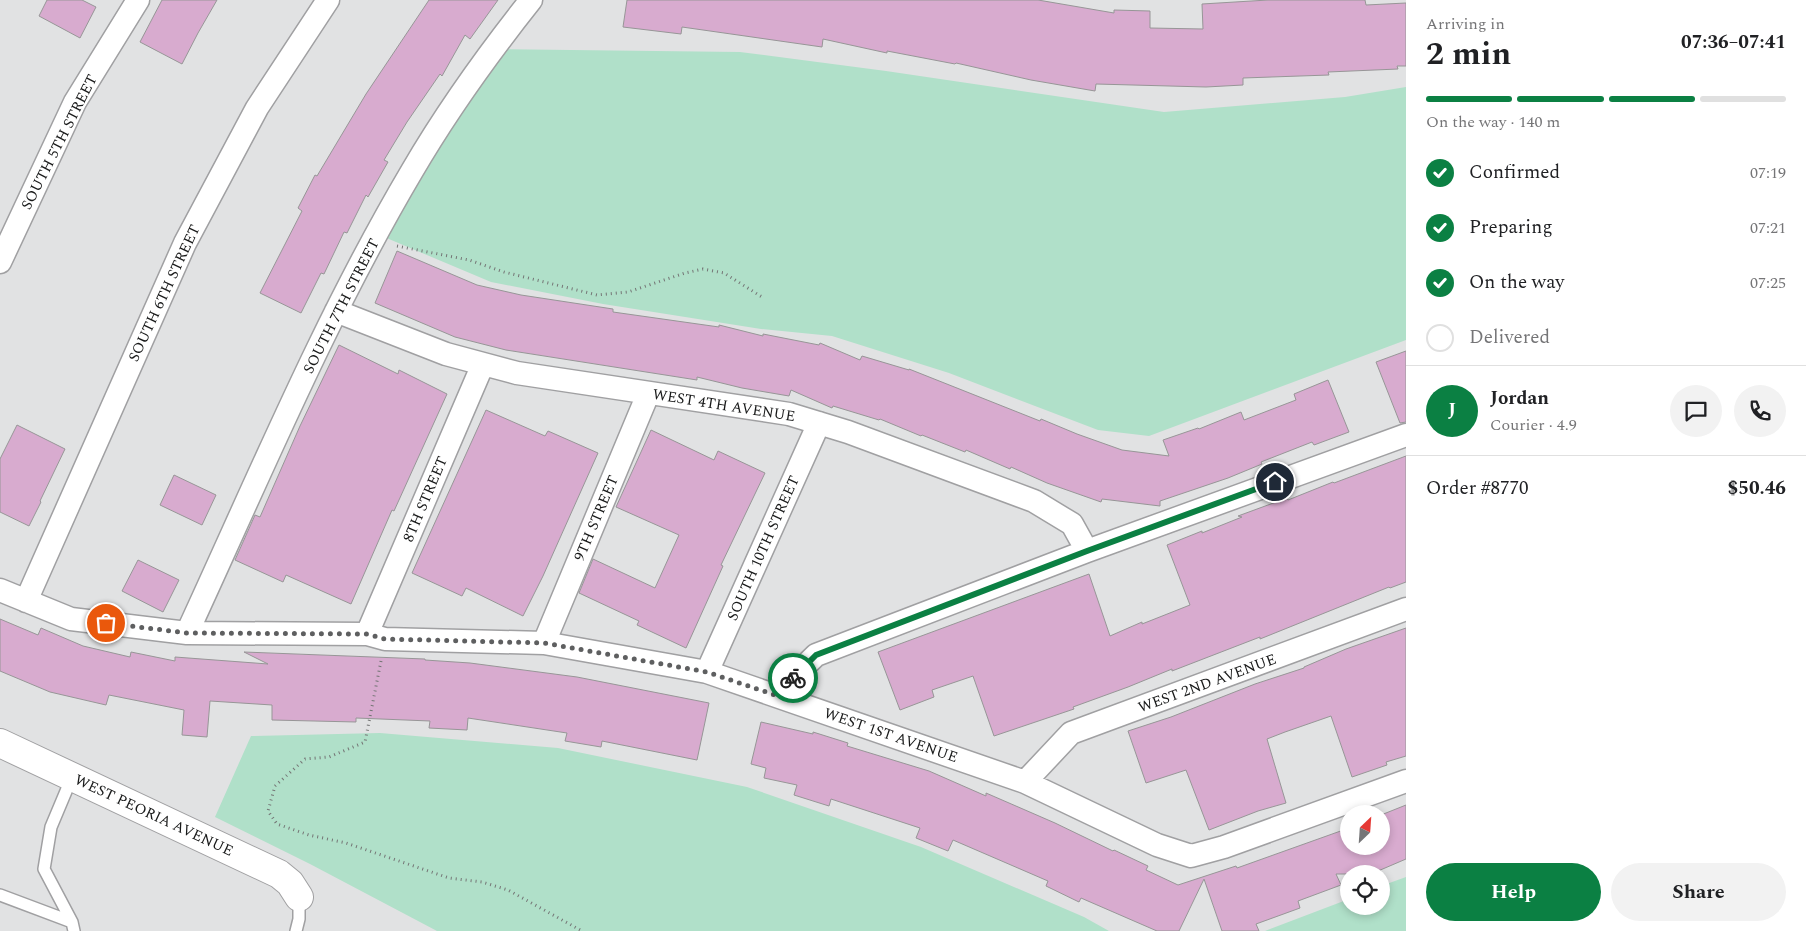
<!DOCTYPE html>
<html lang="en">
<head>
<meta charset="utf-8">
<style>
  body { margin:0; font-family:Spectral,serif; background:#f2f2f2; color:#202124; height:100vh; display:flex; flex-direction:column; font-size:19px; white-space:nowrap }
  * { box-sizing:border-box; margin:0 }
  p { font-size:16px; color:#757577 }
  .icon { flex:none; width:28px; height:28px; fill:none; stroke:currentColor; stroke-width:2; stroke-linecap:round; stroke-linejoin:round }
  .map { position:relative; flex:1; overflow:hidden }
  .drawer { display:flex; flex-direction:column; background:#fff; width:400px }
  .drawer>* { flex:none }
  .needle { width:32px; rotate:25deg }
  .fabs { position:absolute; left:1340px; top:805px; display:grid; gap:10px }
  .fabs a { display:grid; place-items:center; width:50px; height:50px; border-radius:50%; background:#fff; box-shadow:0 2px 8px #0003; font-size:25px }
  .pin { position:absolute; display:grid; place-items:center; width:42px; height:42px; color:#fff; margin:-21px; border:2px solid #fff; border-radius:50%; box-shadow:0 1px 5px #0007 }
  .courier { position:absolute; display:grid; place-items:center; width:50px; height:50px; margin:-25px; border:4px solid #0b8043; border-radius:50%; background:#fff; color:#222; box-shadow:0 1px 6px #0007 }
  .summary em { font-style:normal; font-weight:700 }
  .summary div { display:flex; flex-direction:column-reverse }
  .summary { display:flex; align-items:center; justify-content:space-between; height:85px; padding:0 20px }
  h1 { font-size:32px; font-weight:700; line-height:38px }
  .bar { display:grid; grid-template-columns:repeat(4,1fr); gap:8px 5px; align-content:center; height:60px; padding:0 20px }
  .bar i { height:6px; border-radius:4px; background:#e0e0e0 }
  .bar .on { background:#0b8043 }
  .bar p { grid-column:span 4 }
  .line { display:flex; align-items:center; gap:12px; padding:0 20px; border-top:1px solid #e0e0e0 }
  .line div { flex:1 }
  .round { display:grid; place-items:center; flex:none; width:52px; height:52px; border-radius:26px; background:#f2f2f2 }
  ol { padding:0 20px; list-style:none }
  li { display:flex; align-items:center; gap:15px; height:55px }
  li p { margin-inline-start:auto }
  li .icon { padding:5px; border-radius:50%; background:#0b8043; color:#fff; stroke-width:4 }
  li:last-child { color:#757577 }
  li i { width:28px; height:28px; border:2px solid #e0e0e0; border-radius:50% }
  .cta { display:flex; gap:10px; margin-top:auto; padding:10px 20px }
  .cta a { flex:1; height:58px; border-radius:30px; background:#0b8043; color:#fff; font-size:20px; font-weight:700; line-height:58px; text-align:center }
  .cta a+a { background:#f2f2f2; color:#202124 }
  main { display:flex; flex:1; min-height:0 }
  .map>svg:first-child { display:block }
</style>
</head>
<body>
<main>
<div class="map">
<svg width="1406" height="931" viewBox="0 0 1406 931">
  <rect width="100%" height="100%" fill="#e1e2e3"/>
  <path fill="#b0e0c9" d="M493,49l247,3 146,19 278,41 181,-15 61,-10v253l-257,96 -51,-6 -149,-57 -117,-37 -71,-7 -158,-25 -112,-22 -114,-48z
    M380,733l178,15 189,39 174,60 163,70 25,14h-672l-127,-67 -95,-47 36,-81z
    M1406,877v54h-141l84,-32v7h32v-20z"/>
  <path fill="#d8abcf" stroke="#979697" d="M47,0h35l14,7 -16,31 -41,-22z
    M162,0h55l-19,33 -16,31 -42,-22z
    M429,0h69l-28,39 -5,-4 -23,41 -2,-2 -33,48 -23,38 4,2 -20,35 -2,-2 -19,38 -3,-1 -20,42 -3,-1 -20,40 -41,-20 42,-82 -4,-3 17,-33 2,1 49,-82z
    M627,0h411l76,13v-3l36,1v17l53,1 -1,-25 66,-4h97l1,5 40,-2v63h-9l1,3 -70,3 1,3 -86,3v7l-37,2 -110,-3 -1,7 -64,-11 -75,-17 -1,1 -68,-13v2l-64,-14 -1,8 -140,-20 -1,7 -58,-7z
    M397,251l80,34 44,10 92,14v3l106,15v-2l44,11v-2l56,11 1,-2 40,17 2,-4 47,14v-1l131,52 1,-2 36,15 45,16 47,6 -6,-16 35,-12 1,1 42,-17 3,8 52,-20 -2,-6 34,-14 21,52 -35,13 -2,-3 -51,20 1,2 -34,14 -68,23v5l-58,-7 -1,3 -54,-19 -36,-16 -1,2 -44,-19 -1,2 -43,-17 -1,1 -41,-17 -1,1 -46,-14 -1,2 -41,-18 -2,6 -47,-8 -45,-11v3l-191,-30 -51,-13 -80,-34z
    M339,345l59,29 1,-4 48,24 -53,117 -2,-1 -41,94 -65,-29 -3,7 -48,-22 20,-45 5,2 40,-91z
    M1406,351v71l-6,1 -24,-61z
    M486,410l59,26 3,-5 50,22 -55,123 -20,40 -57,-28 -4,8 -50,-23z
    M17,425l48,24 -25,52 1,1 -12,24 -29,-14v-53z
    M651,430l63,30 4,-9 47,22 -44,92 2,1 -37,82 -49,-23 2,-4 -60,-28 14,-34 62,29 24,-53 -63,-28z
    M1406,456v126l-16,6 -1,-1 -129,52v-2l-88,34v-2l-44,18 -55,20 1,2 -80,27 -21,-60 -41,14 2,7 -34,13 -22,-58 211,-78 21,62 32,-14v2l48,-19 -23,-60 35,-14v2l40,-16 -4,-1 49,-18 1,2 45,-18 1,1z
    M174,475l42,20 -14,30 -42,-20z
    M138,560l41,20 -16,32 -41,-21z
    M0,619l38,16 3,-7 42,18 47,11 1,-5 44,9v-4l93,7 -24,-12 181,7v1l45,3 107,14 132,26 -12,57 -95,-19 -1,6 -36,-6 2,-8 -99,-15 -1,12 -38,-2 1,-7 -74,-3v4l-84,-2v-15l-62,-4 -3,36 -25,-2 2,-25 -75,-15 -3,10 -56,-13 -50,-21z
    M1406,628v128l-20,6 1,3 -35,12 -21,-61 -46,16 -18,7 19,64 -28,8 -49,19 -23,-60 -40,13 -18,-52 43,-14 84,-33 49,-16v-1l42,-18z
    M761,722l52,12v-2l35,11 -1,3 82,25 57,25v-3l69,30 58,28 1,-1 34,16 -2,4 32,15 58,-19 1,2 112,-40v18h32v-31l25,-10v54l-35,15h-35l5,11 -43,16 2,7 -44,16 3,7h-37l-18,-52 -25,52h-22l-76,-33 -2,4 -33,-16 2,-5 -95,-41 -5,11 -32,-13 4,-10 -89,-29 -2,7 -35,-11 3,-10 -33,-7 2,-10 -15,-4z"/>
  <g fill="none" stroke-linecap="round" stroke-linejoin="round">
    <defs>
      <path id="service" d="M72,777l-21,50 -7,42 28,53 2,9
        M0,895l72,27
        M296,931l3,-12v-22"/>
      <path id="minor" d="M0,262l75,-160 63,-102
        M336,311l110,43 71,19 272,41 59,18 186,69 38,23 15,27
        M0,590l71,29 116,14 180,1 18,5 159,4 163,29 318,110 132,63 34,11 33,-9 182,-66
        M26,601l159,-358 72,-135 71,-108
        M187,633c72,-156 138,-315 225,-462 35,-60 76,-117 119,-171
        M367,634l116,-270
        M544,643l104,-249
        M707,672l112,-249
        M775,695l41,-40 271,-104 319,-116
        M1025,782l46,-49 335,-124"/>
      <path id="tertiary" d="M0,743l279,131 11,9 9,14"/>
    </defs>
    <use href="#service" stroke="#a0a0a2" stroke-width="14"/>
    <use href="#minor" stroke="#a0a0a2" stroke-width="25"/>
    <use href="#tertiary" stroke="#a0a0a2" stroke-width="30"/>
    <path stroke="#747575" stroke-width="3" stroke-dasharray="1 4" stroke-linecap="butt" d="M397,246l72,14 35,12 93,23 31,-3 57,-19 18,-4 21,4 38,24
      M381,661l-16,81 -36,15 -24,2 -30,27 -7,25 9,13 32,11 37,8 103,35 33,4 26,8 74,41"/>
    <use href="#service" stroke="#fff" stroke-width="11"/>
    <use href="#minor" stroke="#fff" stroke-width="22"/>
    <use href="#tertiary" stroke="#fff" stroke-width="28"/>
  </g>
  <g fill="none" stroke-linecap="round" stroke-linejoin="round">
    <path stroke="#5e5f60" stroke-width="5" stroke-dasharray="0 9" d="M106,623l81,10 180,1 18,5 159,4 163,29 68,23 18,-17"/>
    <path stroke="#0b8043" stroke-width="6" d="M793,678l23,-23 271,-104 188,-69"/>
  </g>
  <g text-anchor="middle" stroke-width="4" stroke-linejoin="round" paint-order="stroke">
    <g font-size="15" fill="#181919" stroke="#fff">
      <text transform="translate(59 142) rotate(-63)" y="5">SOUTH 5TH STREET</text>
      <text transform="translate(164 293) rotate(-65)" y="5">SOUTH 6TH STREET</text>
      <text transform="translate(341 306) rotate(-63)" y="5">SOUTH 7TH STREET</text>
      <text transform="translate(724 405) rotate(9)" y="5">WEST 4TH AVENUE</text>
      <text transform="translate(425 499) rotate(-67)" y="5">8TH STREET</text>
      <text transform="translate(596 518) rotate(-67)" y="5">9TH STREET</text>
      <text transform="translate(763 548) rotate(-66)" y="5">SOUTH 10TH STREET</text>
      <text transform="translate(1207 683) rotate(-20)" y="5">WEST 2ND AVENUE</text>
      <text transform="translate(891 735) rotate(19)" y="5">WEST 1ST AVENUE</text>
      <text transform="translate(154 815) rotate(25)" y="5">WEST PEORIA AVENUE</text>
    </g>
  </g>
</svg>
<div class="fabs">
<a><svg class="needle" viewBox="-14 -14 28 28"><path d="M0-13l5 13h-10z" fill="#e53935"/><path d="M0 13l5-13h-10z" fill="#757577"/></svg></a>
<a><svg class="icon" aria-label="locate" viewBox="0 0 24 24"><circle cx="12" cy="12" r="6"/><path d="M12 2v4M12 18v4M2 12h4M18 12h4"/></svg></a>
</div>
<div class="pin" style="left:106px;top:623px;background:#ea580c"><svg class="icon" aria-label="bag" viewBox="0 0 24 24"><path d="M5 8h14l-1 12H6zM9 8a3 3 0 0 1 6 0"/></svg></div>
<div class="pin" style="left:1275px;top:482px;background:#1f2937"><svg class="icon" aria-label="home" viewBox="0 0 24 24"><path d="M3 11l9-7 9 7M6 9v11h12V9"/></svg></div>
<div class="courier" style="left:793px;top:678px"><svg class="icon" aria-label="bike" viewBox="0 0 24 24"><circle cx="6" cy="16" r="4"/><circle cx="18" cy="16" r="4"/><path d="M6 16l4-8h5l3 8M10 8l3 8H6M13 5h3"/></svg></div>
</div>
<section class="drawer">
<div class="summary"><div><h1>2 min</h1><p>Arriving in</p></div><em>07:36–07:41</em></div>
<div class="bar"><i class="on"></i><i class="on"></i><i class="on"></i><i></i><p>On the way · 140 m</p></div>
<ol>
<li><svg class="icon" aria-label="check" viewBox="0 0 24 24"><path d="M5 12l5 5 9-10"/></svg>Confirmed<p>07:19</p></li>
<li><svg class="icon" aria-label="check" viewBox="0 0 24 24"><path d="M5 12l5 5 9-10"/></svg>Preparing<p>07:21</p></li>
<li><svg class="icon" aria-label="check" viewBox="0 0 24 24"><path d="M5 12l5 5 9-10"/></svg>On the way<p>07:25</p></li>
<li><i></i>Delivered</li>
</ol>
<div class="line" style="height:90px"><b class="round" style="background:#0b8043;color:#fff">J</b><div><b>Jordan</b><p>Courier · 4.9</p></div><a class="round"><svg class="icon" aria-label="chat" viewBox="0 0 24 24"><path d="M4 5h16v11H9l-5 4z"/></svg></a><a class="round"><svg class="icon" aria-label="phone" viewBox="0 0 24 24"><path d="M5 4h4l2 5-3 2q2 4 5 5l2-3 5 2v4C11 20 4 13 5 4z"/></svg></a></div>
<div class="line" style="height:65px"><div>Order #8770</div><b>$50.46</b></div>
<div class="cta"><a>Help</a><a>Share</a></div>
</section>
</main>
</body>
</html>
